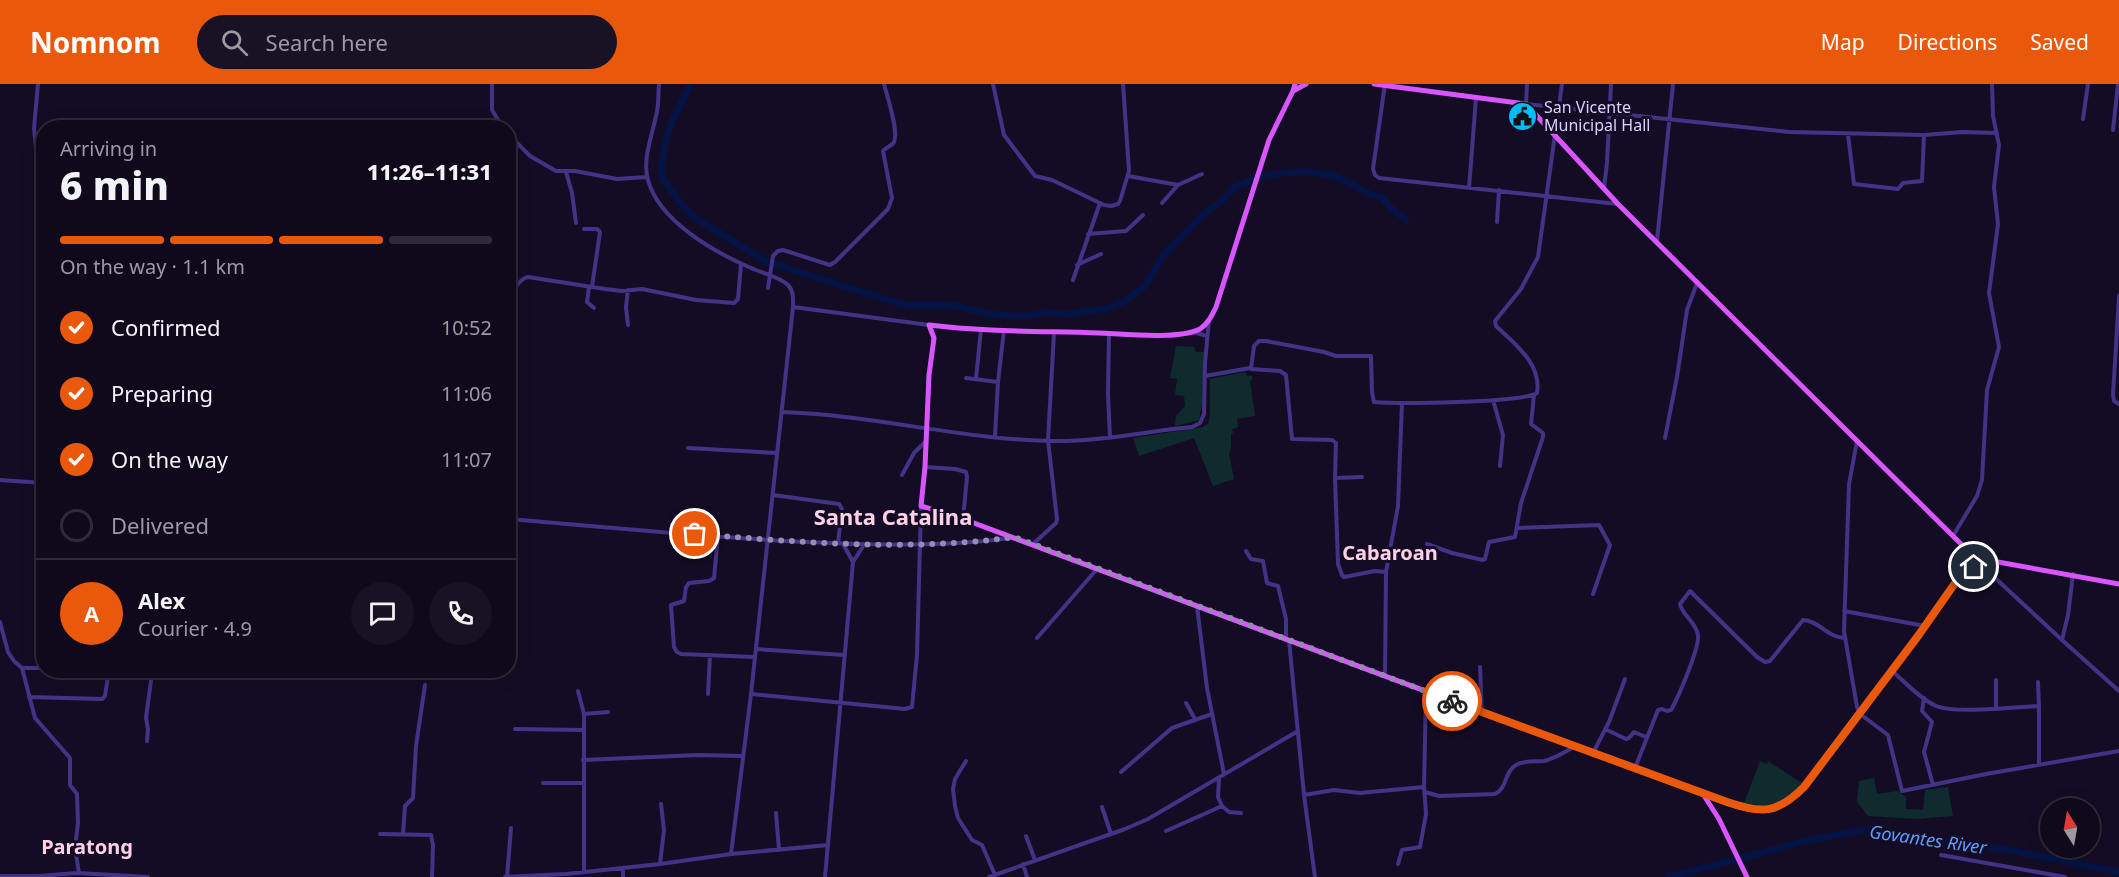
<!DOCTYPE html>
<html lang="en">
<head>
<meta charset="utf-8">
<style>
  body { margin:0; font-family:"Noto Sans",sans-serif; background:#181224; color:#f1f3f6; height:100vh; display:flex; flex-direction:column; font-size:22px; white-space:nowrap }
  * { box-sizing:border-box; margin:0 }
  p { font-size:20px; color:#9b9aa3 }
  .icon { flex:none; width:33px; height:33px; fill:none; stroke:currentColor; stroke-width:2; stroke-linecap:round; stroke-linejoin:round }
  .map { position:relative; flex:1; overflow:hidden }
  .side { position:absolute; left:36px; top:36px; width:480px; height:558px; display:flex; flex-direction:column; background:#0f091b; border-radius:24px; box-shadow:0 3px 15px #0003,0 0 0 2px #2f2a3a }
  .side>* { flex:none }
  .needle { width:39px; rotate:349deg }
  .fabs { position:absolute; left:2040px; top:714px; display:grid; gap:12px }
  .fabs a { display:grid; place-items:center; width:60px; height:60px; border-radius:50%; background:#0f091b; box-shadow:0 3px 15px #0003,0 0 0 2px #2f2a3a; font-size:30px }
  .pin { position:absolute; display:grid; place-items:center; width:51px; height:51px; color:#fff; margin:-26px; border:3px solid #fff; border-radius:50%; box-shadow:0 2px 6px #0007 }
  .courier { position:absolute; display:grid; place-items:center; width:60px; height:60px; margin:-30px; border:4px solid #ea580c; border-radius:50%; background:#fff; color:#222; box-shadow:0 2px 8px #0007 }
  .headline em { font-style:normal; font-weight:800 }
  .headline div { display:flex; flex-direction:column-reverse }
  .headline { display:flex; align-items:center; justify-content:space-between; height:102px; padding:0 24px }
  h1 { font-size:39px; font-weight:800; line-height:45px }
  .bar { display:grid; grid-template-columns:repeat(4,1fr); gap:9px 6px; align-content:center; height:72px; padding:0 24px }
  .bar i { height:8px; border-radius:4px; background:#2f2a3a }
  .bar .active { background:#ea580c }
  .bar p { grid-column:span 4 }
  .line { display:flex; align-items:center; gap:15px; padding:0 24px; border-top:2px solid #2f2a3a }
  .line div { flex:1 }
  .round { display:grid; place-items:center; flex:none; width:63px; height:63px; border-radius:32px; background:#181224 }
  ol { padding:0 24px; list-style:none }
  li { display:flex; align-items:center; gap:18px; height:66px }
  li p { margin-inline-start:auto }
  li .icon { padding:6px; border-radius:50%; background:#ea580c; color:#fff; stroke-width:4 }
  li:last-child { color:#9b9aa3 }
  li i { width:33px; height:33px; border:3px solid #2f2a3a; border-radius:50% }
  header { display:flex; align-items:center; gap:36px; box-sizing:border-box; height:84px; padding:0 30px; background:#ea580c; color:#fff }
  header strong { font-size:28px }
  nav { display:flex; gap:33px; margin-inline-start:auto; font-size:21px }
  .search { width:420px; height:54px; background:#181224; display:flex; align-items:center; gap:15px; box-sizing:border-box; padding:0 21px; border-radius:33px; color:#9b9aa3; font-size:22px }
  .map>svg:first-child { display:block }
</style>
</head>
<body>
<header>
<strong>Nomnom</strong>
<div class="search"><svg class="icon" aria-label="search" viewBox="0 0 24 24"><circle cx="10" cy="10" r="6"/><path d="M15 15l6 6"/></svg>Search here</div>
<nav><a>Map</a><a>Directions</a><a>Saved</a></nav>
</header>
<div class="map">
<svg width="2119" height="793" viewBox="0 0 2119 793">
  <rect width="100%" height="100%" fill="#140c24"/>
  <path fill="#0f2b2e" d="M1176,262l18,1 2,5h8l-2,52 -3,16 -24,6 1,-10 9,-10 -1,-10 -9,-1 2,-16 -7,-1z
    M1245,288l2,4h5v4l-2,1 5,35 -18,3 1,8 -6,2 1,4 -2,1v13l-2,7 5,25 -21,7 -19,-48 -55,18 -6,-18 70,-11 5,-3 2,-9v-36z
    M1760,677l7,3 1,-3 35,23c-13,23 -37,24 -59,19z
    M1874,694l3,16 21,-3 8,6v12l17,1 2,-20 23,-3 5,29 -36,3 -49,-3 -11,-14 2,-21z"/>
  <g fill="none" stroke-linecap="round" stroke-linejoin="round">
    <path stroke="#051344" stroke-width="7" d="M691,0l-19,38 -7,21 -4,31 3,7 16,21 15,16 74,45
      M1261,93c28,-7 61,-8 87,5 12,6 20,14 34,15l6,8 18,15
      M774,180l130,41h48l37,9 23,2h17l14,-4 26,2 40,-6 16,-7 19,-14 20,-32 40,-41 13,-9 18,-18 17,-7
      M1669,793l140,-37 61,-11 138,21 111,22"/>
    <path stroke="#433387" stroke-width="4" d="M38,0l-4,44 10,102
      M492,0v26l11,18
      M659,0c-1,11 0,22 -3,32 -4,20 -14,44 -8,64 11,41 66,72 103,88 11,5 29,9 37,17 6,6 5,15 5,22l-42,387 -20,160
      M993,0l11,51 31,41 17,4 52,25 7,1 7,-2 2,-3 9,-30 -6,-87
      M1385,0l-12,85 2,6 4,3 238,26
      M1527,0l-1,20 263,28 135,3 38,-3 35,1
      M2083,35l5,-35
      M2113,46l5,-46
      M508,50l22,22 26,15h19l42,8 30,-2
      M1848,50l6,50 44,5 5,-6 19,-2 2,-46
      M566,88l6,21 4,30
      M1128,92l50,9
      M1469,104l7,-90
      M1604,104l3,-25 4,-79
      M1162,119l16,-18 24,-11
      M1497,138l2,-32
      M584,145h13l3,3 -8,55
      M1088,150l38,-3 17,-16
      M1657,157l16,-157
      M1077,181l24,-11
      M1073,196l27,-77
      M589,203l-2,15 7,6
      M768,204l5,-32 5,-5 5,-1 47,15 5,-3 53,-53 4,-11 -9,-47c2,-3 9,-5 11,-9 5,-11 -7,-46 -10,-58
      M508,207c10,-2 11,-13 20,-14l77,12 17,2 20,-2 54,11 38,3 4,-4 3,-35
      M2119,212l-6,99 1,6 5,3
      M793,223l136,18
      M628,241l-2,-18 2,-17
      M1193,248l14,4
      M1109,249l-1,61 2,44
      M1205,292l45,-8
      M966,294l32,4
      M976,295l5,-50
      M1493,316l10,35 -3,31
      M782,328c93,3 185,29 278,29 45,0 88,-10 132,-14l8,-4 4,-9 1,-51 4,-43
      M995,352l3,-54 6,-52
      M1665,354l12,-61 10,-67 10,-27
      M1857,357l-8,43 -5,147 13,76 3,7 28,21 14,56 84,-17 133,-23
      M688,364l89,5
      M925,383l30,2 11,3 1,5 -4,42
      M902,391l12,-22 11,-11
      M1335,394l27,-1
      M0,396l44,3
      M773,411l66,9 3,5 -4,34
      M921,433l13,-7
      M508,435c99,8 198,18 297,23 68,3 138,5 206,-4
      M1517,444l82,-3 11,20 -17,49
      M718,452l-4,42 -5,3 -20,2 -3,4 -2,14 -13,4 3,42 3,5 4,2 73,3
      M1953,452l24,-40 5,-16 5,-90 12,-43 -10,-54 9,-69 -4,-37 5,-42 -6,-29 -1,-32
      M843,460l10,18
      M1427,460l25,9 31,7 2,-1 4,-17 26,-5 6,-34 22,-66v-4l-12,-9 3,-29
      M1032,461l24,-22 1,-4 -9,-79 6,-107
      M1246,467l5,8 12,2 4,22 11,3 8,33v20
      M1980,480l82,76 57,51
      M1386,488l-11,-1 -31,6 -2,-2 -4,-11 -3,-86 1,-35 -4,-3 -40,-1 -6,-64 -6,-4 -29,-2 3,-23 5,-5h7l58,11 12,4h35l1,36 2,10c25,2 146,1 163,-9 5,-29 -22,-49 -41,-67l-1,-5 26,-32 17,-32 24,-173
      M1197,522l10,82 17,86
      M1844,527l81,15
      M0,538l8,30 6,9 8,7 13,50 35,40v27l7,9 1,29 -3,25 4,25
      M1037,554l60,-69
      M1289,556l15,155 11,82
      M2062,556l6,-25 5,-41
      M756,565l88,6
      M1480,583l2,46
      M22,584h22
      M139,586c17,4 31,10 47,0
      M1892,587c13,11 28,28 44,35 20,8 79,1 103,0v58
      M1385,592l1,-104 12,-66 4,-103
      M2038,598l1,24
      M578,607l6,23v158
      M708,610l2,-39
      M751,610l154,15 7,-2 5,-52 4,-149
      M29,613l73,2 3,-3 4,-26
      M1924,614l-2,13 10,11 -8,30 9,33
      M1186,619l9,16
      M1996,624v-28
      M584,630l24,-2
      M515,645l69,1
      M1605,645l21,10 3,-1 5,-6 12,5
      M147,657l1,-12 -2,-11 6,-45
      M1593,669l16,-31 16,-43
      M583,676l115,-5 45,1
      M966,677l-11,18 -2,10 2,17 3,12 14,22 10,5 13,30
      M1635,684l23,-58 4,-1 5,2 4,-1c7,-12 29,-63 27,-75 -2,-13 -16,-20 -18,-31l10,-13 67,66 8,5 5,-1 33,-41c15,0 25,18 42,18
      M1121,688l51,-44 40,-14
      M543,699h41
      M1425,708l14,4 56,-2c12,-5 9,-22 21,-29 9,-5 18,-3 28,-4 10,-2 21,-9 30,-14
      M1304,711l30,-5 26,3 64,-6
      M1222,722l7,6 12,1
      M1102,723l9,27
      M776,729l3,37
      M1166,747l56,-25 -4,-9 1,-19
      M380,750l51,1 2,10 -1,32
      M403,750l2,-28 8,-8 3,-52 9,-61
      M1026,752l9,24
      M1941,771l124,22
      M660,780l4,-34 -3,-26
      M1023,780l4,13
      M1398,780l4,-14 18,-3 6,-33 -2,-27 2,-95
      M0,792h39l38,-3 71,4
      M505,793l61,-3 94,-10 71,-10 97,-9
      M507,793l4,-49
      M623,793v-9
      M825,793l28,-315 11,-17
      M989,793l136,-48 23,-10 150,-88"/>
    <path stroke="#d956ff" stroke-width="5" d="M1295,0l-2,7 -24,49 -53,167c-4,8 -8,17 -16,22 -21,11 -76,5 -101,4 -56,-2 -113,-1 -170,-8l5,13 -5,37 -4,92 -4,39 42,13 739,275c44,15 65,30 102,-7l114,-151 42,-60 27,-16
      M1374,0l152,20 92,100 344,341 25,15 132,24
      M1293,7l13,-7
      M1703,710l16,25 28,58"/>
  </g>
  <g fill="none" stroke-linecap="round" stroke-linejoin="round">
    <path stroke="#968bb2" stroke-width="6" stroke-dasharray="0 10.8" d="M695,450c105,8 213,18 319,3l438,164"/>
    <path stroke="#ea580c" stroke-width="8" d="M1452,617l275,101c35,12 50,12 77,-15l114,-151 42,-60 14,-9"/>
  </g>
  <defs>
    <symbol id="civic-disc" viewBox="-11 -11 22 22"><circle r="9.5" fill="#00bcfa" stroke="#140c24"/><path d="M-.6-6.5H3V-4.5H.6V-3L4-1V1h2V6H-6V1h2V-1L-.6-3ZM-1.2 2.5V6h2.4V2.5Z" fill="#111"/></symbol>
  </defs>
  <g fill-rule="evenodd">
    <use href="#civic-disc" x="1506" y="16" width="33" height="33"/>
  </g>
  <g text-anchor="middle" stroke-width="6" stroke-linejoin="round" paint-order="stroke">
    <g font-size="16" fill="#dccfff" stroke="#140c24" text-anchor="start">
      <text x="1544" y="29">San Vicente<tspan x="1544" dy="18">Municipal Hall</tspan></text>
    </g>
    <g font-size="18" font-style="italic" fill="#5d9cff" stroke="#140c24">
      <text transform="translate(1928 756) rotate(8)" y="6">Govantes River</text>
    </g>
    <g font-size="20" font-weight="bold" fill="#ffd1e7" stroke="#140c24">
      <text x="1390" y="476">Cabaroan</text>
      <text x="87" y="770">Paratong</text>
    </g>
    <g font-size="22" font-weight="bold" fill="#ffd1e7" stroke="#140c24">
      <text x="893" y="441">Santa Catalina</text>
    </g>
  </g>
</svg>
<div class="fabs">
<a><svg class="needle" viewBox="-14 -14 28 28"><path d="M0-13l5 13h-10z" fill="#e53935"/><path d="M0 13l5-13h-10z" fill="#9b9aa3"/></svg></a>
</div>
<div class="pin" style="left:695px;top:450px;background:#ea580c"><svg class="icon" aria-label="bag" viewBox="0 0 24 24"><path d="M5 8h14l-1 12H6zM9 8a3 3 0 0 1 6 0"/></svg></div>
<div class="pin" style="left:1974px;top:483px;background:#1f2937"><svg class="icon" aria-label="home" viewBox="0 0 24 24"><path d="M3 11l9-7 9 7M6 9v11h12V9"/></svg></div>
<div class="courier" style="left:1452px;top:617px"><svg class="icon" aria-label="bike" viewBox="0 0 24 24"><circle cx="6" cy="16" r="4"/><circle cx="18" cy="16" r="4"/><path d="M6 16l4-8h5l3 8M10 8l3 8H6M13 5h3"/></svg></div>
<section class="side">
<div class="headline"><div><h1>6 min</h1><p>Arriving in</p></div><em>11:26–11:31</em></div>
<div class="bar"><i class="active"></i><i class="active"></i><i class="active"></i><i></i><p>On the way · 1.1 km</p></div>
<ol>
<li><svg class="icon" aria-label="check" viewBox="0 0 24 24"><path d="M5 12l5 5 9-10"/></svg>Confirmed<p>10:52</p></li>
<li><svg class="icon" aria-label="check" viewBox="0 0 24 24"><path d="M5 12l5 5 9-10"/></svg>Preparing<p>11:06</p></li>
<li><svg class="icon" aria-label="check" viewBox="0 0 24 24"><path d="M5 12l5 5 9-10"/></svg>On the way<p>11:07</p></li>
<li><i></i>Delivered</li>
</ol>
<div class="line" style="height:108px"><b class="round" style="background:#ea580c;color:#fff">A</b><div><b>Alex</b><p>Courier · 4.9</p></div><a class="round"><svg class="icon" aria-label="chat" viewBox="0 0 24 24"><path d="M4 5h16v11H9l-5 4z"/></svg></a><a class="round"><svg class="icon" aria-label="phone" viewBox="0 0 24 24"><path d="M5 4h4l2 5-3 2q2 4 5 5l2-3 5 2v4C11 20 4 13 5 4z"/></svg></a></div>
</section>
</div>
</body>
</html>
